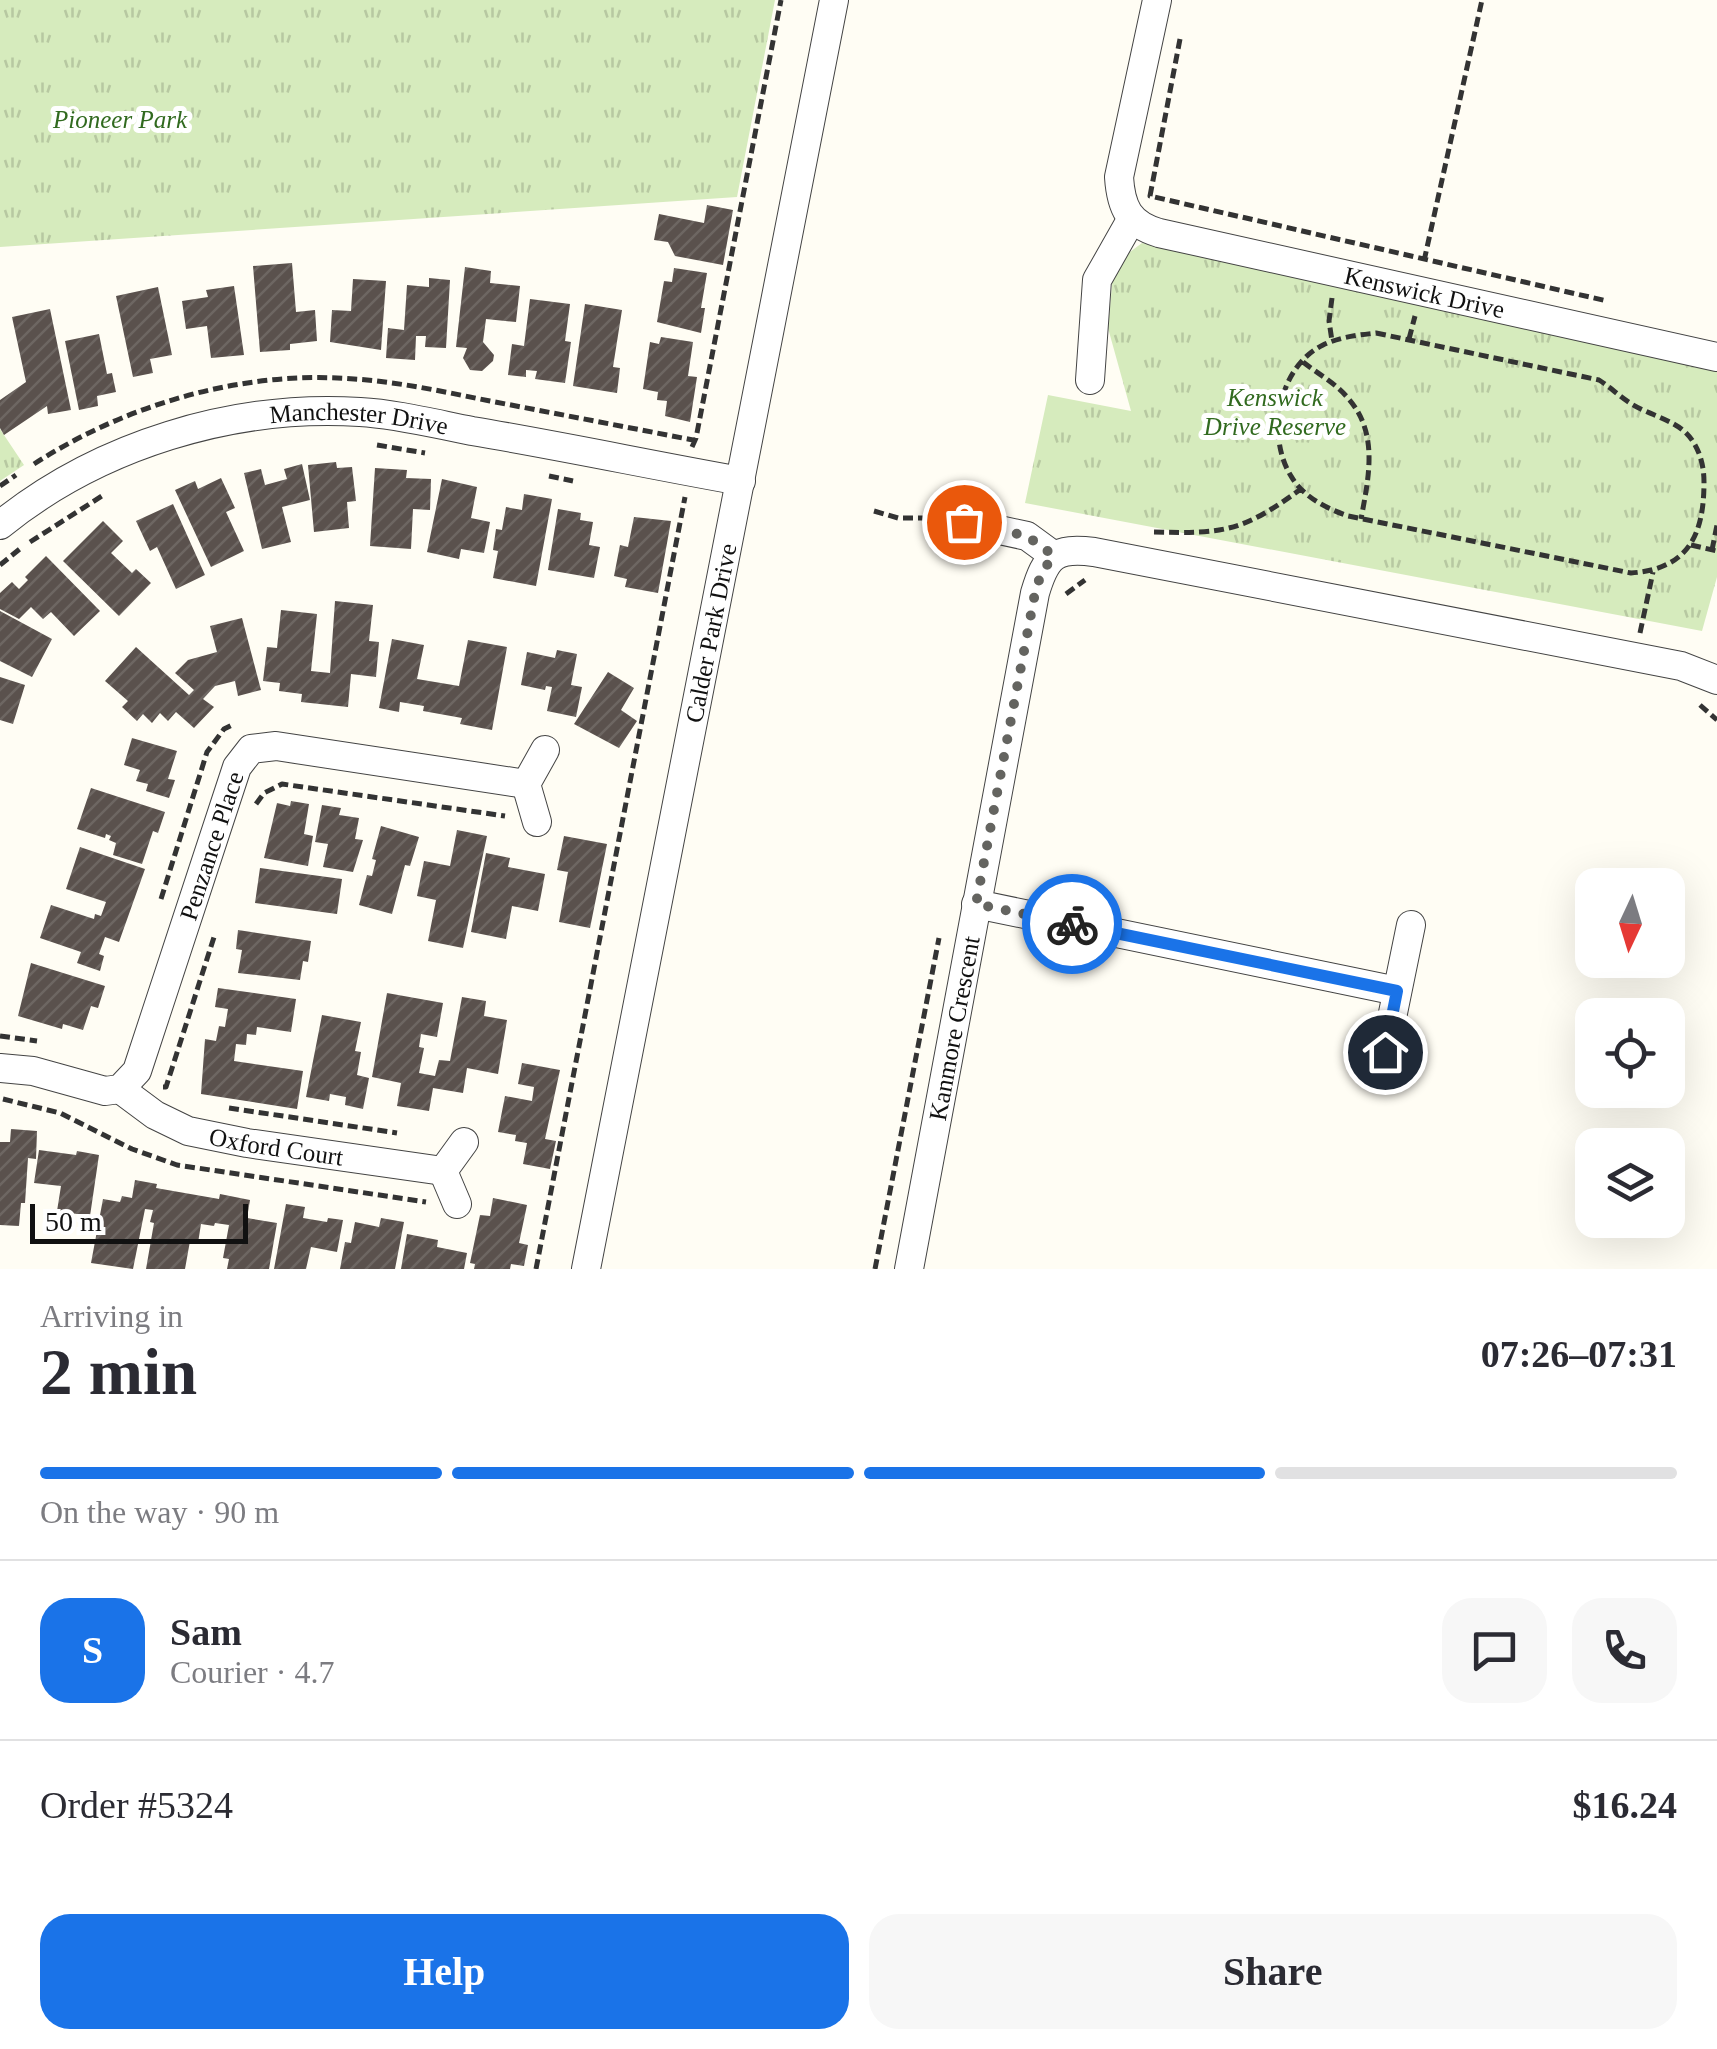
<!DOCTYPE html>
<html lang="en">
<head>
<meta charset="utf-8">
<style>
  body { margin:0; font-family:Georgia,serif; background:#f7f7f7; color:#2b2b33; height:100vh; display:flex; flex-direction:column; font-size:38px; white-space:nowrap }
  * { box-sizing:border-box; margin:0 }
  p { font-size:32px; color:#7c7c81 }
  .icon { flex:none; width:55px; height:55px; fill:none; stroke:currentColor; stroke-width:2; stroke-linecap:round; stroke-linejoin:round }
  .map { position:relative; height:1269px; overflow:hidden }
  .side { display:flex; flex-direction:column; background:#fff; flex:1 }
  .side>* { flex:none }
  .needle { width:65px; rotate:184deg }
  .controls { position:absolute; left:1575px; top:868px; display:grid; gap:20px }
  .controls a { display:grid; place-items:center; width:110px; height:110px; border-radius:20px; background:#fff; box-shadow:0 10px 40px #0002; font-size:50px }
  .scale { position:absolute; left:30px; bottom:25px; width:218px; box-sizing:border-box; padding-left:10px; border:5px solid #111; border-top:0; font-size:28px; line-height:35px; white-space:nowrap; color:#111; -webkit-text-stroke:8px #fff; paint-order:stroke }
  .pin { position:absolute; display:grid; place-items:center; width:85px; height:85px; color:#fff; margin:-42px; border:5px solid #fff; border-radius:50%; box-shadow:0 2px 10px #0007 }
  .courier { position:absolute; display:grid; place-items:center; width:100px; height:100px; margin:-50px; border:8px solid #1a73e8; border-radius:50%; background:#fff; color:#222; box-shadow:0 2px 12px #0007 }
  .headline em { font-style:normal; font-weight:700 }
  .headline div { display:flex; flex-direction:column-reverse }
  .headline { display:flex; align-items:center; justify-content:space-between; height:170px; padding:0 40px }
  h1 { font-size:65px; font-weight:700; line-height:75px }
  .bar { display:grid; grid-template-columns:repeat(4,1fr); gap:15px 10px; align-content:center; height:120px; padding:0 40px }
  .bar i { height:12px; border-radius:8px; background:#e1e1e2 }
  .bar .current { background:#1a73e8 }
  .bar p { grid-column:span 4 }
  .line { display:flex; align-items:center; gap:25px; padding:0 40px; border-top:2px solid #e1e1e2 }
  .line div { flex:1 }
  .round { display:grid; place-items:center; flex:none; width:105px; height:105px; border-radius:30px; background:#f7f7f7 }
  .button { display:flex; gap:20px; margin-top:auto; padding:20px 40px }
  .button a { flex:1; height:115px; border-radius:30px; background:#1a73e8; color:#fff; font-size:40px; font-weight:700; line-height:115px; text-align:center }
  .button a+a { background:#f7f7f7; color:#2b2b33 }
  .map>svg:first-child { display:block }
</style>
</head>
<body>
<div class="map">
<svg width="1717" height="1269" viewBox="0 0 1717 1269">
  <defs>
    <pattern id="park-tufts" width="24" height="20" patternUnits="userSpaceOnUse" patternTransform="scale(2.5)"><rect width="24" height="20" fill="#d6ebbd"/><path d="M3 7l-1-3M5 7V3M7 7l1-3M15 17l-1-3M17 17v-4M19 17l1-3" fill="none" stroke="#b7c8a1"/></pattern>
    <pattern id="building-hatch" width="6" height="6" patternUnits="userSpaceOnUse" patternTransform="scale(2.5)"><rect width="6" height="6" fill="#5a514d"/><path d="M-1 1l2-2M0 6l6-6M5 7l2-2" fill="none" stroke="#6d6662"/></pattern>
  </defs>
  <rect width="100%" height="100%" fill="#fffdf4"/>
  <path fill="url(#park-tufts)" d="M0,0h775l-38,197 -737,50z
    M1142,243l575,125v209l-15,54 -677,-128 23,-108 83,16 -23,-83 6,-64z
    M0,429l24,36 -24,16z"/>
  <path fill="url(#building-hatch)" d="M707,205l26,5 -10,55 -48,-9 -7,-14 -14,-2 5,-26 45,9z
    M292,263l4,49 19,-2 2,31 -27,3v6l-30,2 -7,-86z
    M465,267l26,4 -1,12 30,3 -4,36 -30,-3 -3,23 11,13 -1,6 -11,10 -12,-1 -7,-12 4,-10 -11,-1z
    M674,268l33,5 -6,35h4l-4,25 -44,-11 7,-41 8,1z
    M429,278l21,2 -4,68 -21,-1 1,-11h-10l-1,24 -29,-2 2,-30 16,2 3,-45 22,2z
    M353,279l33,2 -5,69 -51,-8 2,-32 19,1z
    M234,286l10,69 -33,3 -4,-32 -21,3 -4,-28 26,-4 -2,-7z
    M158,287l14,68 -22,4 3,14 -20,4 -17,-81z
    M530,299l40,5 -5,37 6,1 -6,41 -30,-4 2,-8 -11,-1v7l-18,-2 4,-31 12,2z
    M585,304l37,6 -9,57 7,1 -3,25 -44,-7z
    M50,309l21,101 -23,4 -1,-8 -43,29 -4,-7v-28l26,-18 -14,-65z
    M99,334l8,40 5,-1 4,19 -19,4 1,10 -19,4 -14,-69z
    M661,337l32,5 -5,34 9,1 -7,45 -25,-6 2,-15 -10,-1 1,-8 -15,-3 7,-47 9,2z
    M336,462l1,6 15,-1 4,34 -9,1 2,26 -35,4 -6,-67z
    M302,464l8,36 -28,7 9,35 -29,7 -18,-76 17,-4 4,16 22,-6 -3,-10z
    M375,468l32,2 -1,8 25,1 -1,31 -17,-1 -2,40 -41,-3z
    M221,478l14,30 -9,4 18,39 -33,16 -36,-77 20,-9 3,8z
    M442,479l35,8 -6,31 19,4 -6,31 -23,-4 -2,10 -32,-7z
    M524,494l28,5 -16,87 -43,-8 5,-27 -5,-1 3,-21 6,1 4,-23 16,3z
    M173,504l32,71 -29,14 -19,-42 -7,4 -14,-30z
    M558,509l23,4 -1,7 13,2 -4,23 11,2 -6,31 -46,-8z
    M634,517l37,4 -13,72 -33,-6 2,-8 -13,-3 6,-31 8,2z
    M103,521l20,20 -12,12 21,20 4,-4 15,14 -32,33 -56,-55z
    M46,556l54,55 -26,25 -23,-24 -8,7 -12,-12 -12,12 -19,-10v-16l12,-11 7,7 9,-9 -3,-3z
    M335,601l38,4 -4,36 10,1 -3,35 -25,-3 -3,33 -47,-5 1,-8 -23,-3 1,-8 -17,-2 4,-34 10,1 4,-38 36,4 -6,57 19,2z
    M0,611l52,28 -20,38 -32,-16z
    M242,618l19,72 -23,6 -3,-15 -20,5 -12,13 11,8 -20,21 -18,-16 -8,9 -8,-8 -8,10 -9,-9 -6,7 -15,-14 6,-6 -23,-20 31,-34 53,48 5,-5 -19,-17 13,-13 29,-8 -7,-26z
    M392,639l32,6 -7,34 42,7 9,-46 39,7 -15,83 -32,-6 2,-6 -39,-7 1,-5 -24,-4 -1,10 -20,-4z
    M557,650l20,4 -6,31 11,2 -6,30 -29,-6 5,-24 -6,-1 -1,4 -24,-5 6,-33 28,6z
    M608,672l26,16 -13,22 16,11 -18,27 -45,-24z
    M0,677l25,8 -12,39 -13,-4z
    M132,738l45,13 -9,28 7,1 -6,18 -23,-7 2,-7 -12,-3 4,-11 -16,-5z
    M91,788l74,24 -7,21 -5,-2 -11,33 -29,-9 3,-12 -7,-3 2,-4 -5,-2 -1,4 -28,-9z
    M291,801l18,3 -5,30 9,2 -5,30 -44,-8 13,-55 13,3z
    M322,805l19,3 -2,7 20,3 -4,21 8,1 -10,32 -30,-5 5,-23 -13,-2z
    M381,826l38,11 -9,29 -5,-1 -13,49 -33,-9 8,-30 5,1 4,-16 -4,-1z
    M457,830l30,6 -24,112 -35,-7 8,-41 -19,-4 7,-35 26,5z
    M564,836l43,8 -17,84 -31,-6 9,-50 -11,-2z
    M80,847l65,22 -26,73 -14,-5 -6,17 5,2 -4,15 -23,-8 4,-11 -41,-14 11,-33 43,14 1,-5 6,2 5,-14 -40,-13z
    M486,853l24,5 -2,9 37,7 -7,37 -26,-5 -6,33 -35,-7z
    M260,868l82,11 -5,35 -82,-11z
    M238,930l73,11 -3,21 -5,-1 -3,19 -62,-7 4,-23 -6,-1z
    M31,963l74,23 -7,22 -7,-2 -8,24 -20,-6 -1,5 -44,-13z
    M218,988l78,11 -5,33 -34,-5 -1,8 -9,-1 -1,11 -10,-1 -2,17 69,10 -6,38 -96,-15 4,-55 11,2 3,-15 6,1 3,-18 -13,-2z
    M387,993l56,10 -6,34 -16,-3 -2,13 5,1 -5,25 16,3 4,-16 11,1 12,-64 24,4 -2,15 23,4 -9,54 -31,-6 -4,25 -30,-5 -4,23 -32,-5 4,-23 -29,-6z
    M322,1015l39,7 -6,29 6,1 -4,23 12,3 -6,31 -18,-4 1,-8 -16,-3 -1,7 -23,-4z
    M522,1063l38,7 -15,69 11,2 -6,28 -27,-5 4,-21 -12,-2 1,-6 -18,-3 7,-36 27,5 2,-14 -16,-3z
    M11,1129l26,2 -1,28 -8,-1 -3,45h-4l-2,23 -19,-1v-83h10z
    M39,1150l37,5 1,-4 22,4 -9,61 -33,-5 4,-25 -27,-3z
    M135,1180l22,4 -1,4 63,11 1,-5 30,6 -3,18 30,5 -8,46h-42l2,-10 -6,-1 6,-33 -14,-2 -1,3 -13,-2 -3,19 -8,-2 -5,28h-39l8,-46 -4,-1 3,-12 -8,-1 -12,60 -42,-6 12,-64 17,3 2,-6 10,2z
    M493,1198l34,7 -8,38 9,2 -4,21 -13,-2 -1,5h-36l1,-5 -5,-1 10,-48 10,1z
    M286,1204l19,3 -2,11 24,4 1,-4 15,2 -6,32 -26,-5 -5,22h-32z
    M381,1218l23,4 -9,47h-55l5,-27 6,1 4,-21 24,5z
    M407,1234l31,6 -1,7 30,6 -3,16h-63z"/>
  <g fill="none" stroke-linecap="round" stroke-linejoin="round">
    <defs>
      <g id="minor">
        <path id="s1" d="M1157,0l-38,177c2,31 10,47 40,56l558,124"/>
        <path d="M1090,380l7,-100 34,-60"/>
        <path d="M963,522l64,14 26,19"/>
        <path id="s2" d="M0,525c99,-80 233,-121 360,-113 37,2 76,12 112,19 90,15 179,34 269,50"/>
        <path d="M537,822l-11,-38 19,-34"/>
        <path d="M976,904l421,87"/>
        <path d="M1385,1052l26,-127"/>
        <path id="s3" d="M0,1068l33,3 72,20 15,-2 17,-18 100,-304 14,-18 25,-3 250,38"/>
        <path id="s4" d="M120,1089l35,26 33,16 59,12 196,28"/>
        <path d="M457,1204l-14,-33 21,-29"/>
        <path id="s5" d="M586,1269l248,-1269"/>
        <path id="s6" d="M909,1269l126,-676c11,-37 20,-46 59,-41l587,114 36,14"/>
      </g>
    </defs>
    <use href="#minor" stroke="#444" stroke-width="30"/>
    <path stroke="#333" stroke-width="5" stroke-dasharray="10 5" stroke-linecap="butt" d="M1180,39l-30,157 457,105
      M1424,261l58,-261
      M1332,298l-3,23 3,20
      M1376,333l223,47c11,7 20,16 31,23 17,11 41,16 55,29 14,13 19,33 19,50 0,52 -15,87 -73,91l-283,-57c-22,-8 -45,-19 -57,-40 -25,-40 -13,-109 32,-131 17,-8 35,-10 53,-12z
      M1409,339l6,-23
      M1303,362c14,11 32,21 44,35 32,35 22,79 14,122
      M377,445l48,8
      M692,447l4,-9 85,-438
      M34,464c93,-60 209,-94 320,-85 46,3 91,13 136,22 68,13 136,26 203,39
      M549,476l24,5
      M0,486l16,-11
      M874,511l24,7h37
      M1154,532c72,2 89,-1 147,-43
      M30,542l75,-48
      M1691,545l26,6
      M1712,550l5,-25
      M0,565l21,-17
      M1066,594l19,-14
      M1640,633l13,-61
      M1700,705l17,15
      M256,804l8,-11 18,-9 223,32
      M161,899l46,-147 17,-23 10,-5
      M0,1036l37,5
      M163,1087h3l49,-153
      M3,1099l57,14 72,36 45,16 249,37
      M229,1108l168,25
      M536,1269l149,-772
      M875,1269l64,-331"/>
    <use href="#minor" stroke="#fff" stroke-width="28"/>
  </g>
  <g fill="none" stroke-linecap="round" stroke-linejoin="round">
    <path stroke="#646460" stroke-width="10" stroke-dasharray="0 18" d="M964,522l63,14 26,19 -13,22 -5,16 -59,311 96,20"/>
    <path stroke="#1a73e8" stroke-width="12" d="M1072,924l325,67 -12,61"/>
  </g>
  <g text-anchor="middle" stroke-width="10" stroke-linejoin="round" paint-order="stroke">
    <g font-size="25" font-style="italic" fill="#316a1f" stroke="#fff">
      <text x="120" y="128">Pioneer Park</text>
      <text x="1275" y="406">Kenswick<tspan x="1275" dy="29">Drive Reserve</tspan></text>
    </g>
    <g font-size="25" fill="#111" stroke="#fff">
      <text dy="9" stroke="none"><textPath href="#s1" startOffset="528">Kenswick Drive</textPath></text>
      <text dy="9" stroke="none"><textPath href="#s2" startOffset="385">Manchester Drive</textPath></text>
      <text dy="9" stroke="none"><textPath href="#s5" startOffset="648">Calder Park Drive</textPath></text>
      <text dy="9" stroke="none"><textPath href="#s3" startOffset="385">Penzance Place</textPath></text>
      <text dy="9" stroke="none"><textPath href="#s6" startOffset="245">Kanmore Crescent</textPath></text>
      <text dy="9" stroke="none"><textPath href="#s4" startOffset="170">Oxford Court</textPath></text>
    </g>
  </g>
</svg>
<div class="controls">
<a><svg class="needle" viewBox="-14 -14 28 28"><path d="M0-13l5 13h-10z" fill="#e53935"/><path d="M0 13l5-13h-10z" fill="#7c7c81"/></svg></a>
<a><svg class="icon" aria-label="locate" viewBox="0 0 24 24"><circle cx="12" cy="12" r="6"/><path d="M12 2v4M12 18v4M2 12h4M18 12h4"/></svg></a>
<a><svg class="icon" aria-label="layers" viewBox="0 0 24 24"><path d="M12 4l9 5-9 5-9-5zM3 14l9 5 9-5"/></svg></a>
</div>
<div class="scale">50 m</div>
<div class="pin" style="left:964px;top:522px;background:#ea580c"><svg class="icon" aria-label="bag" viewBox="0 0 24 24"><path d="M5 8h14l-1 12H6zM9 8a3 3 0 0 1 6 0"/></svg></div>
<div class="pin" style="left:1385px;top:1052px;background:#1f2937"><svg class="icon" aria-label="home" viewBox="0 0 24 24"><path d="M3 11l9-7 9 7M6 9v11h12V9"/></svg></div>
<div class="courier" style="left:1072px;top:924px"><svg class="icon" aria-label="bike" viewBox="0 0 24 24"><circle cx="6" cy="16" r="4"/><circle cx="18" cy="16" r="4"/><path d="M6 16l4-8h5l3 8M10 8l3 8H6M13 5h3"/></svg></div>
</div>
<section class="side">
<div class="headline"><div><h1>2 min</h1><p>Arriving in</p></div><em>07:26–07:31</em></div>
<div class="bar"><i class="current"></i><i class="current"></i><i class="current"></i><i></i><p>On the way · 90 m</p></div>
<div class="line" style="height:180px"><b class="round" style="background:#1a73e8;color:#fff">S</b><div><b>Sam</b><p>Courier · 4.7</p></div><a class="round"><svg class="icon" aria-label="chat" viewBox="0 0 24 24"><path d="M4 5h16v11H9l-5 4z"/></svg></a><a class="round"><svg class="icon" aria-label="phone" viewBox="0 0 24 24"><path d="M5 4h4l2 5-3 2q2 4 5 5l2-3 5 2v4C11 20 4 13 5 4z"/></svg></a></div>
<div class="line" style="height:130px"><div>Order #5324</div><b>$16.24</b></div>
<div class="button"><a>Help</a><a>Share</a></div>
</section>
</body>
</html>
